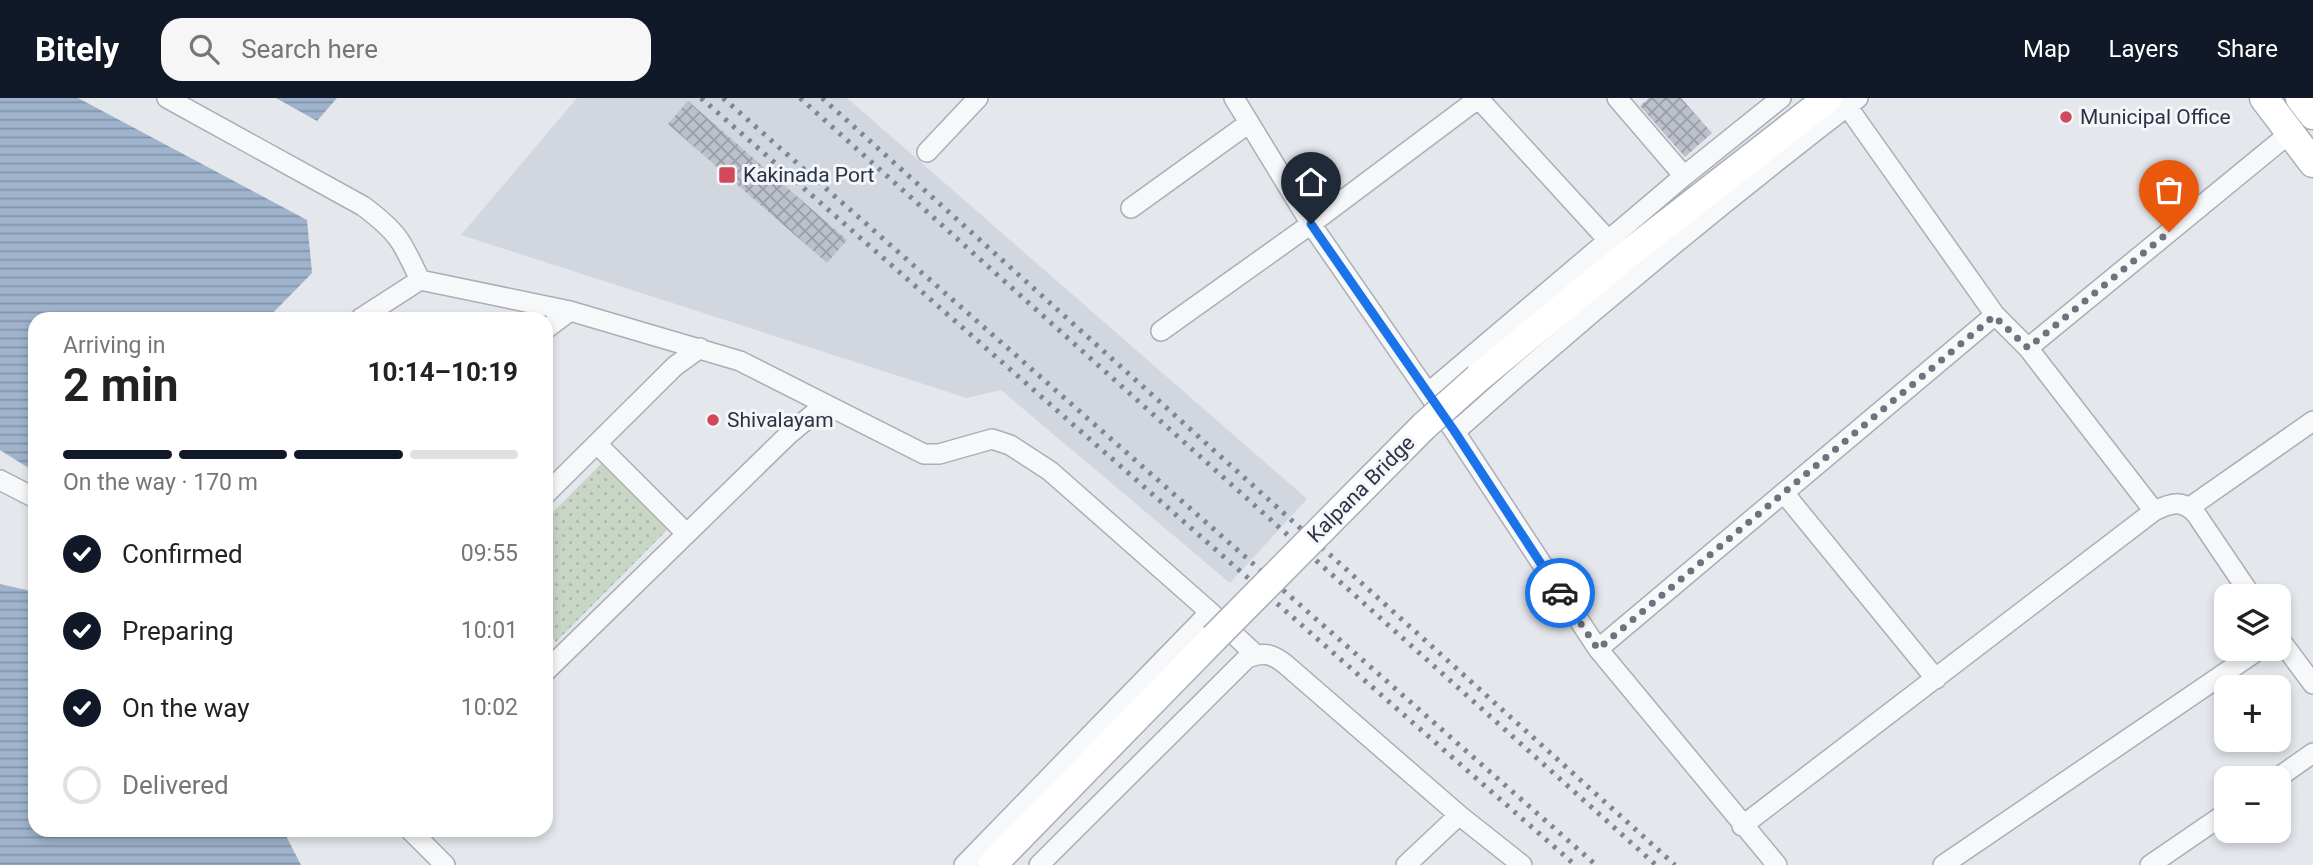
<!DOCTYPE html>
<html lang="en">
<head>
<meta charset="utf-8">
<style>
  body { margin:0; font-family:Roboto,sans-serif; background:#f6f6f6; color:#222; height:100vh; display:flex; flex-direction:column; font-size:26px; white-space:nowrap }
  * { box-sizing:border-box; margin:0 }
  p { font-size:23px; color:#767676 }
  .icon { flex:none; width:38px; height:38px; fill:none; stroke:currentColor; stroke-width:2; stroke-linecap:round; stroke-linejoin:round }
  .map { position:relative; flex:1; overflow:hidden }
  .sheet { position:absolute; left:28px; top:214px; width:525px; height:525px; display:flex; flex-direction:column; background:#fff; border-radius:21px; box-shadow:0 4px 10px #0003 }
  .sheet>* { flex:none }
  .tools { position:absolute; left:2214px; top:486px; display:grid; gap:14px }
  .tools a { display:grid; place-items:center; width:77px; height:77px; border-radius:14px; background:#fff; box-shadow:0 4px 10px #0003; font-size:35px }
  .pin { position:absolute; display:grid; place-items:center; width:60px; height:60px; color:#fff; margin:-72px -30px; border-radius:50% 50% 50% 0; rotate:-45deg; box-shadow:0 0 7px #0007 }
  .pin .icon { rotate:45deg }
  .courier { position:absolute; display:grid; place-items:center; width:70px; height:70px; margin:-35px; border:5px solid #1a73e8; border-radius:50%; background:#fff; color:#222; box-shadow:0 2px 9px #0007 }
  .headline em { font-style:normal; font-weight:700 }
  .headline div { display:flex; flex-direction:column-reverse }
  .headline { display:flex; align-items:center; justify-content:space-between; height:119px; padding:0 35px }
  h1 { font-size:46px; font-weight:700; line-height:52px }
  .bar { display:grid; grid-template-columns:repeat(4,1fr); gap:10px 7px; align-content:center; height:84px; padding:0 35px }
  .bar i { height:9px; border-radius:5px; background:#e0e0e0 }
  .bar .current { background:#111827 }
  .bar p { grid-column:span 4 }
  ol { padding:0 35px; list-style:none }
  li { display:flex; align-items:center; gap:21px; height:77px }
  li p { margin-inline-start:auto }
  li .icon { padding:7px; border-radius:50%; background:#111827; color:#fff; stroke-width:4 }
  li:last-child { color:#767676 }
  li i { width:38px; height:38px; border:4px solid #e0e0e0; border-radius:50% }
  header { display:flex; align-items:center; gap:42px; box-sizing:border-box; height:98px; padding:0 35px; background:#111827; color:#fff }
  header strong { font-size:33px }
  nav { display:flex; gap:38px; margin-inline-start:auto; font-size:24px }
  .search { width:490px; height:63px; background:#f6f6f6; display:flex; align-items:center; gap:18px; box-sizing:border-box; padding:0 24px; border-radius:21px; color:#767676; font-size:26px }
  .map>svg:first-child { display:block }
</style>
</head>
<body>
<header>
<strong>Bitely</strong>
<div class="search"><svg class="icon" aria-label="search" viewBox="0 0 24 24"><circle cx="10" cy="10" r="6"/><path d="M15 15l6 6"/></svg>Search here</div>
<nav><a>Map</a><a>Layers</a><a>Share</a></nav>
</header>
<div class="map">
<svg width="2313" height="767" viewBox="0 0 2313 767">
  <defs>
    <pattern id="park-dots" width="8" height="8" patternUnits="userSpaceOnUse" patternTransform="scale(1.75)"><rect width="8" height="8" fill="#c9d6c5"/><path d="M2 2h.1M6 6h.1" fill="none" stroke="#adb8ab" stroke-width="1.8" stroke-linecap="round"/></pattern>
    <pattern id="water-rules" width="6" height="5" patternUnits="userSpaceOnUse" patternTransform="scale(1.75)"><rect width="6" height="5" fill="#9fb4cc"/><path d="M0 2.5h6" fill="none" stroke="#8293a7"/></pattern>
    <pattern id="building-cross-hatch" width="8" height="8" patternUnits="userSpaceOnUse" patternTransform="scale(1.75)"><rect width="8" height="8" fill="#bbc0ca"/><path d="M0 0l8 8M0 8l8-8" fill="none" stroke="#989da6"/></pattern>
  </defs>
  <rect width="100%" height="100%" fill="#e4e7ec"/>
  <path fill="#d2d6de" d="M577,0h270l460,401 -77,84 -229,-193 -34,8 -506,-163z"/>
  <path fill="url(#park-dots)" d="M601,366l68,64 -113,114 -10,-11v-112z"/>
  <path fill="url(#water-rules)" d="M0,0h78l229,122 5,53 -44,45h-233v154l-35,-22z
    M276,0h61l-20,23z
    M0,486l35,8v238h248l18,35h-301z"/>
  <path fill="url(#building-cross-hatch)" d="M1649,0h32l31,35 -27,24 -45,-51z
    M688,3l159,139 -20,23 -159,-139z"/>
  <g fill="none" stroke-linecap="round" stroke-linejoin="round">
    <defs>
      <path id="minor" d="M167,0l196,108c35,26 39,35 57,74
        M1478,0l130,142
        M1479,0l-168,126 144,208 143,217
        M1617,0l67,78
        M1847,8l148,209
        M927,54l51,-54
        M1131,110l118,-85
        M361,220l59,-38 150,31 170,50 184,93h15l53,-15 18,6 40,26 160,141 46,43
        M546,231l24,-18
        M1161,233l150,-107 -77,-126
        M2028,250l262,-215
        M1428,295l256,-217 97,-78
        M1455,334c130,-116 264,-227 403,-334
        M597,346l89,89
        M0,382l35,18
        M1784,395l152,186
        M546,396l129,-128 25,-18
        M2190,409l123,-86
        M2278,539l35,47
        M546,573l242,-236 36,-30
        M2276,681l37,-26
        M1742,728l412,-315c17,-8 28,-12 42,3l56,83
        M410,732l35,35
        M964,767l246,-253
        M1039,767l208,-207c16,-6 24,-5 38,6l174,151
        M1406,767l53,-50 63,50
        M1777,767l-179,-216 397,-334 33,33 126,163
        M1943,767l317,-216
        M2150,767l76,-52"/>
      <path id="secondary" d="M2264,0l49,65
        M2300,0l13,17
        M1478,280l151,-125 199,-155
        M992,767l222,-227"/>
    </defs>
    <use href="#minor" stroke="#a9aeb7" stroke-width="22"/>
    <use href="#secondary" stroke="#a9aeb7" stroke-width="31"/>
    <use href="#minor" stroke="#f7f8fa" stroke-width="19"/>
    <use href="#secondary" stroke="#fff" stroke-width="28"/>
    <path stroke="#7d8696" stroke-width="5" stroke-dasharray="3.5 7" stroke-linecap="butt" d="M701,0l874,767
      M723,0l873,767
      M800,0l856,767
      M822,0l853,767"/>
    <defs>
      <path id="secondary-bridge" d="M1214,540l210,-212 54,-48"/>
    </defs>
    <use href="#secondary-bridge" stroke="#a9aeb7" stroke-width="31" stroke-linecap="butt"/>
    <use href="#secondary-bridge" stroke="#fff" stroke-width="28"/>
  </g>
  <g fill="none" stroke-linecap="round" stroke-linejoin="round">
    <path stroke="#6c737f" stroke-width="7" stroke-dasharray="0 12.6" d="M1560,495l38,56 396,-333 34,32 141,-116"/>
    <path stroke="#1a73e8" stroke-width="9" d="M1311,126l144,208 105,161"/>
  </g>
  <g fill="#d1495b" stroke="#f4f6f9" stroke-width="2.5">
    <circle cx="2066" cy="19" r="7"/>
    <rect x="718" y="68" width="18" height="18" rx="3.5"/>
    <circle cx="713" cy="322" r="7"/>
  </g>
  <g text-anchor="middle" stroke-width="6" stroke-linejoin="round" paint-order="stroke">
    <g font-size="21" fill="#2b3445" stroke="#f4f6f9" text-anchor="start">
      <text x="2080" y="26">Municipal Office</text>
      <text x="743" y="84">Kakinada Port</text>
      <text x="727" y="329">Shivalayam</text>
    </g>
    <g font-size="21" fill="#2b3445" stroke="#f4f6f9">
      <text transform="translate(1361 391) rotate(-45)" y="7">Kalpana Bridge</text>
    </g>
  </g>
</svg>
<div class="tools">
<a><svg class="icon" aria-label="layers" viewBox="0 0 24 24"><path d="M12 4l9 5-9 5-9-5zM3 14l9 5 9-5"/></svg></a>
<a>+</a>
<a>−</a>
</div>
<div class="pin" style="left:2169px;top:134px;background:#ea580c"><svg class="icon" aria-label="bag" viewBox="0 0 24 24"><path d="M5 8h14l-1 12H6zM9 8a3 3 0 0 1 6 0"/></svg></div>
<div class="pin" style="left:1311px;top:126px;background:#1f2937"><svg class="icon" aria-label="home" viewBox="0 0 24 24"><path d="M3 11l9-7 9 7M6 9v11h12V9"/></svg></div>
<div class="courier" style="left:1560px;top:495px"><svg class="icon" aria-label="car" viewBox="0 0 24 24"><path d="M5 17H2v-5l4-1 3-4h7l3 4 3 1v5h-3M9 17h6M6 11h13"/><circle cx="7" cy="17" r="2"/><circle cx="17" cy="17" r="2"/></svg></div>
<section class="sheet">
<div class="headline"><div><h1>2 min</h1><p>Arriving in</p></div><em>10:14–10:19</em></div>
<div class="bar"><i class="current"></i><i class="current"></i><i class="current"></i><i></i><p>On the way · 170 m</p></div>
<ol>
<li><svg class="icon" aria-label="check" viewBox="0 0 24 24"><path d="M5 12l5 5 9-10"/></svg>Confirmed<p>09:55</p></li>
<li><svg class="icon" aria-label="check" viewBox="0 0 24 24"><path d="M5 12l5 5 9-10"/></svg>Preparing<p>10:01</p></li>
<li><svg class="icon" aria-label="check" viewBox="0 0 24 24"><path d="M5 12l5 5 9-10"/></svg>On the way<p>10:02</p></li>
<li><i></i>Delivered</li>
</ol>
</section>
</div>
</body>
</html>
